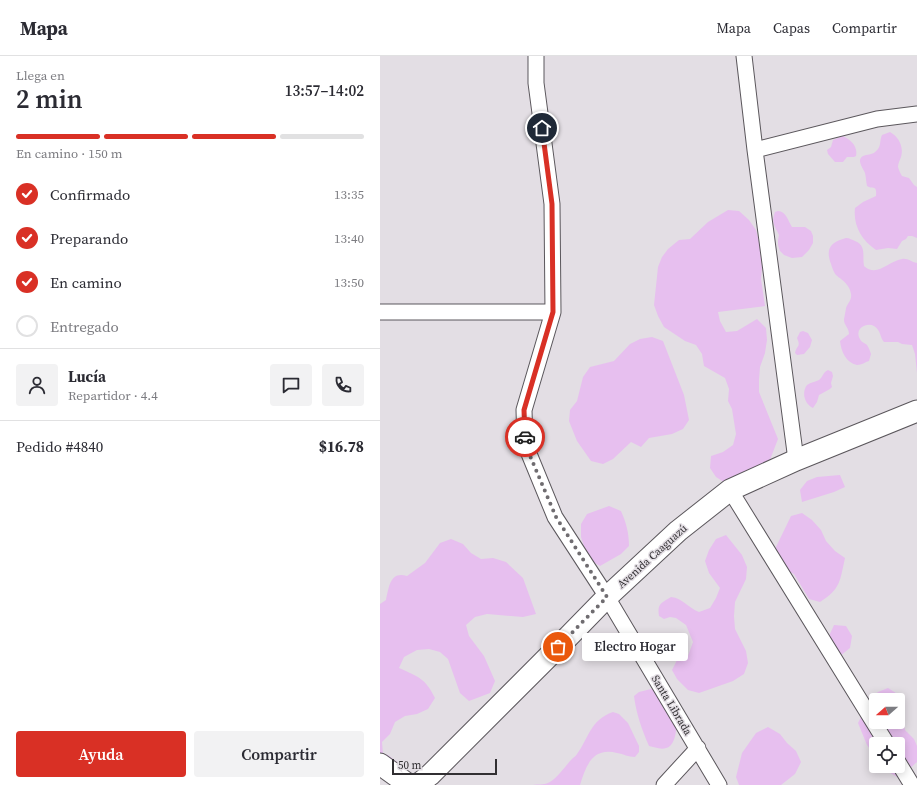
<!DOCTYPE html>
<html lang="es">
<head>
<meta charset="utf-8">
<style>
  body { margin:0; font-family:"Source Serif 4",serif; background:#f2f2f3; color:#2b2b33; height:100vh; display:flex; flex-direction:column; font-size:15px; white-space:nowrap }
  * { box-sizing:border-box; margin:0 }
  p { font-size:13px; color:#7c7c81 }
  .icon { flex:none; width:22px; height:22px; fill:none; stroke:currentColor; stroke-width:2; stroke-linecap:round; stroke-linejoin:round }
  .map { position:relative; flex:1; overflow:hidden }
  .details { display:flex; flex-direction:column; background:#fff; width:380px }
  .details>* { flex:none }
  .needle { width:26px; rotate:249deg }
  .buttons { position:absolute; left:489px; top:637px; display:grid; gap:8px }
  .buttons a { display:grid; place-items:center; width:36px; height:36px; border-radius:4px; background:#fff; box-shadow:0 2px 10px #0003; font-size:20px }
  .scale { position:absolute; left:12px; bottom:10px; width:105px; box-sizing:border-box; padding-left:4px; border:2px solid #312f32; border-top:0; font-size:11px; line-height:14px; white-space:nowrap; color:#312f32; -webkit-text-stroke:3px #e3dee4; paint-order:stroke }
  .pin { position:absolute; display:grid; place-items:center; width:34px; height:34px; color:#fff; margin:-17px; border:2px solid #fff; border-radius:50%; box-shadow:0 1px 4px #0007 }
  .courier { position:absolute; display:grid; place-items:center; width:40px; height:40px; margin:-20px; border:3px solid #d93025; border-radius:50%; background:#fff; color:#222; box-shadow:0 1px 5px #0007 }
  .bubble { position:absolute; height:28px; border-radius:4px; background:#fff; box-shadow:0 2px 10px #0003; font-size:13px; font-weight:600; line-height:28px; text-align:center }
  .head em { font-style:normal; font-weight:600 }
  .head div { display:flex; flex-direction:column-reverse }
  .head { display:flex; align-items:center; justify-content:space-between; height:68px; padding:0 16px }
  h1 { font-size:26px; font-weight:600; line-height:30px }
  .bar { display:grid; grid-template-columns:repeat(4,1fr); gap:6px 4px; align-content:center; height:48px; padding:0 16px }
  .bar i { height:5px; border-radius:3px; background:#e1e1e2 }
  .bar .on { background:#d93025 }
  .bar p { grid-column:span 4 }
  .line { display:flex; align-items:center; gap:10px; padding:0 16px; border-top:1px solid #e1e1e2 }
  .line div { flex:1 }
  .round { display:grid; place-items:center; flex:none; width:42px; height:42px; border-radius:4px; background:#f2f2f3 }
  ol { padding:0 16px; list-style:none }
  li { display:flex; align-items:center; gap:12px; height:44px }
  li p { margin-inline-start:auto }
  li .icon { padding:4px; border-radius:50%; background:#d93025; color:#fff; stroke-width:4 }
  li:last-child { color:#7c7c81 }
  li i { width:22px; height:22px; border:2px solid #e1e1e2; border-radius:50% }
  .button { display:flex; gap:8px; margin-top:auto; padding:8px 16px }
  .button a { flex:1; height:46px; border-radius:4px; background:#d93025; color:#fff; font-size:16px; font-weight:600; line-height:46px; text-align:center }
  .button a+a { background:#f2f2f3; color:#2b2b33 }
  header { display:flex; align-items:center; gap:24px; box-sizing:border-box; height:56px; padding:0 20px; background:#fff; border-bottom:1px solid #e1e1e2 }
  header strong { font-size:19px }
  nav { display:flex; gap:22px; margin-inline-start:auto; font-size:14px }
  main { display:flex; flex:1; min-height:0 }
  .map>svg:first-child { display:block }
</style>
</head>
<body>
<header>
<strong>Mapa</strong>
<nav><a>Mapa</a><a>Capas</a><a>Compartir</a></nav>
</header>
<main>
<section class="details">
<div class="head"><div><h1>2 min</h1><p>Llega en</p></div><em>13:57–14:02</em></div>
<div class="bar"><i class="on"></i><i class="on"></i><i class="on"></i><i></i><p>En camino · 150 m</p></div>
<ol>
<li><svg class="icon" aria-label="check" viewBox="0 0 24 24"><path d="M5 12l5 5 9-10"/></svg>Confirmado<p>13:35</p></li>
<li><svg class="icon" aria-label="check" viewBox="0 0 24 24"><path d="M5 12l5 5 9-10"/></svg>Preparando<p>13:40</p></li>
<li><svg class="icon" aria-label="check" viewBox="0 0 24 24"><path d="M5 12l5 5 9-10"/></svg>En camino<p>13:50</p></li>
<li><i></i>Entregado</li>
</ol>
<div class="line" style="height:72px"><a class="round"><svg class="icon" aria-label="person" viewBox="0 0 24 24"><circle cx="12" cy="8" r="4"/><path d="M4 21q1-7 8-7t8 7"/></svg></a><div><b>Lucía</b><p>Repartidor · 4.4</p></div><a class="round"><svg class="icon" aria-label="chat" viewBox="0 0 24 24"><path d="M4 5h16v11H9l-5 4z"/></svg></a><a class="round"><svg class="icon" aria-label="phone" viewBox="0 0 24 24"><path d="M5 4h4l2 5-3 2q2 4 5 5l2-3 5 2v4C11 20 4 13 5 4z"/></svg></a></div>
<div class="line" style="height:52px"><div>Pedido #4840</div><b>$16.78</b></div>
<div class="button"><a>Ayuda</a><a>Compartir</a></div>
</section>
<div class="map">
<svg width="537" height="729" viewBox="0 0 537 729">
  <rect width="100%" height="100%" fill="#e3dee4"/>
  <path fill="#e7bfef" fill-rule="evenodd" d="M510,76c9,5 14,15 11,25 -1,3 -3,6 -3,10 1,3 2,6 4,9l7,2 5,7 3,2v51l-5,-2h-4l-2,3 -4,2 -5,8 -9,-1 -12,2c-15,-10 -23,-25 -21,-42l8,-6 13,-6c1,-12 -3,-6 -9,-10 -1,-5 -1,-9 -2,-13 -2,-5 -9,-13 -2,-17 4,-2 9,-1 12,-4 7,-5 4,-11 7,-17z
    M463,80c8,4 15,10 13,20l-2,1h-7l-4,5h-8l-7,-8 -1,-4 4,-3 2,-7z
    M348,154l11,1 10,9 7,10 3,11 3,26 -1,12 4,27 -47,6 2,9 6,11 11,-1 20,-12 9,9 1,12 -2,13 -5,14 -1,13v12l19,47 -10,26 -41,19 -11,-7 -6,-9 1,-12 12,-4 10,-7 3,-11 -4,-25 -4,-8 1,-12 -4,-11 -21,-12 -2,-12 -6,-9 -11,-4 -21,-14 -6,-11 -4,-11 4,-38 4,-10 6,-8 11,-9 11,-1 18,-17z
    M398,155c8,0 10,10 14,16h13l6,4 2,5v7l-4,7 -7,7 -10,1 -8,-3 -4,-4 -2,-6v-5l1,-5c-4,-9 -8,-12 -4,-23z
    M466,182c4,0 6,2 9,3 12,5 7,15 9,25 13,12 24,-5 38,-7 6,-1 9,3 15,4v110l-2,-19 -3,-9 -10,-1 -4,-2h-14c-4,-4 -3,-12 -10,-16 -8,-4 -20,3 -14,13 1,3 5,4 7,6 2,3 3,6 4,9l-2,7c-4,1 -7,4 -12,4 -11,-2 -16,-14 -17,-24l9,-7c0,-6 -5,-9 -5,-14 0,-1 2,-11 2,-12 2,-5 6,-8 5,-14 -1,-7 -5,-11 -10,-15 -1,-1 -3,-2 -5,-4 -2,-2 -4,-8 -5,-11 -6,-16 0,-22 15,-26z
    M423,275l5,2 4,7 -2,7 -6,7 -7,1 -2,-2c2,-8 6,-6 2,-15l3,-6z
    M272,281l11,4 21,54 5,25 -6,9 -11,5 -23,4 -8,9 -10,-5 -18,17 -10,5 -12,-3 -14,-20 -8,-20 1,-11 7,-9 6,-24 7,-10 24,-6 16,-17 10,-5z
    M448,314l4,2 1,4 -2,7 1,4 -2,2 -11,6 -2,7 -4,6c-8,-4 -12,-15 -6,-23 4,-3 8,-3 12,-5 4,-3 4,-8 9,-10z
    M460,419l5,12 -11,5 -32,10 -2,-12 7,-9 10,-4z
    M229,450l12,5c5,11 8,22 8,35l-8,8 -21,12 -12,-7 -7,-22v-13l6,-10z
    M422,457l10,7 9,10 5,11 9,10 10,7c-5,22 -4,31 -25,44l-11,-3 -15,-25 -12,-6 -8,-9 2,-12 15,-31z
    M346,479l16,20 5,12 -1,12 -11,23 -1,14 1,13 11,22 2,12 -4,11 -11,7 -34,12 -11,-3 -11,-11 -5,-9 5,-10 11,-4 5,-14 -7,-17 -10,-7 -6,-1 -6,2 -5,-3c-2,-12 2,-13 12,-19 12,1 17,11 28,15l11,-4 6,-10 4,-10 -11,-15 -4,-12 4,-11 7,-11z
    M71,483l12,5 8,9 10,6 12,-1 13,4 17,16 13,36 -13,3 -36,-3 -12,3 -9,8 3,11 15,20 11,25 -5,12 -21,8 -9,-8 -12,-34 -8,-7 -11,-3 -12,1 -13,7 -5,11c20,9 26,10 36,30l-7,11 -11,5 -12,2 -10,6 -5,12 -8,8 1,12 5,1 18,14 1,6 -27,-8v-163l6,-4c3,-13 4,-29 21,-24l18,-13 15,-20z
    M454,569l12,1 6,10 -2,12 -10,8 -11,-20z
    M508,632l11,7 4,10 -1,13 3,12 9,9 3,7v16l-10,9 -10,6 -10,-6 -4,-5h15v-22h-22v13l-9,-12 -9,-22 11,-22 9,-9zM496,644h22v22h-22z
    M271,633l6,1 5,4 14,35c0,6 -3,18 -10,19 -5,2 -12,-1 -17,-2 -7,-16 -13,-33 -15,-50l5,-4z
    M233,656l6,2 9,9 11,23v6l-4,5c-7,0 -11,-3 -18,-4 -25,-6 -31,13 -37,32h-47c5,-1 11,0 15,-2 10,-5 17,-17 24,-24 3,-3 3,-2 5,-5 12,-16 13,-34 36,-42z
    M388,671l12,7 7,9 9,8 5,11 -6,12 -14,11h-42l-3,-8 6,-24 14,-20z"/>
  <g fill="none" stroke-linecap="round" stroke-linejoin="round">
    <defs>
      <path id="street" d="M156,0v27l16,121 1,108 -29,98 1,34 30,73 52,80 112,188
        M364,0l11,94 41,310
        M375,94l122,-31 40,-5
        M0,256h173
        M350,434l157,254
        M518,706l14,23
        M284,729l34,-37"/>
      <path id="secondary" d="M0,708l29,21
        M37,729l13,-10 139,-139 38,-39 71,-66 52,-41 66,-30 121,-49"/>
    </defs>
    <use href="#street" stroke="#5b575c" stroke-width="17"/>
    <use href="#secondary" stroke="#5b575c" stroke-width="23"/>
    <use href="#street" stroke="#fff" stroke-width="15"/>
    <use href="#secondary" stroke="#fff" stroke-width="21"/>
  </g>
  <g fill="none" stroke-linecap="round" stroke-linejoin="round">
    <path stroke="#6f6c70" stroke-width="4" stroke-dasharray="0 7.2" d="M145,381v7l31,73 51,80 -49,50"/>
    <path stroke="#d93025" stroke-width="5" d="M145,381l-1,-27 29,-98 -1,-108 -10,-76"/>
  </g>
  <g text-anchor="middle" stroke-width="3" stroke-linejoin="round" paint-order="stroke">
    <g font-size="11" fill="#312f32" stroke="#e3dee4">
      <text transform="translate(272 500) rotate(-42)" y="4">Avenida Caaguazú</text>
      <text transform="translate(292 649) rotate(59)" y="4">Santa Librada</text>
    </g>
  </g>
</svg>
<div class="buttons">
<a><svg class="needle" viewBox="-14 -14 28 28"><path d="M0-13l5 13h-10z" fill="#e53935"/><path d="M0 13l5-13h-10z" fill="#7c7c81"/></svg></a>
<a><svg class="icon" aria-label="locate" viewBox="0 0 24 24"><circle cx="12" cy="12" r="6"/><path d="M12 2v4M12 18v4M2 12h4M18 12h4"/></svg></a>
</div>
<div class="scale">50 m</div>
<div class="pin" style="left:178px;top:591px;background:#ea580c"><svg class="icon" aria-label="bag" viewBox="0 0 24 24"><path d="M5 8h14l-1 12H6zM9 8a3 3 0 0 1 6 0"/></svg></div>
<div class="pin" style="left:162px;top:72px;background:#1f2937"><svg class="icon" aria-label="home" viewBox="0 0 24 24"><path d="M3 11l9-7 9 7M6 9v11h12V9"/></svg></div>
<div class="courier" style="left:145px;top:381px"><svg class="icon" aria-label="car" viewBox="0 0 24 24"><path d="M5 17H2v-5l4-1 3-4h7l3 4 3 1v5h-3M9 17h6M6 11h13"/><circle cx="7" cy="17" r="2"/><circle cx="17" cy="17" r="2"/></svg></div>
<div class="bubble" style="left:202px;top:577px;width:106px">Electro Hogar</div>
</div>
</main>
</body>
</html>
